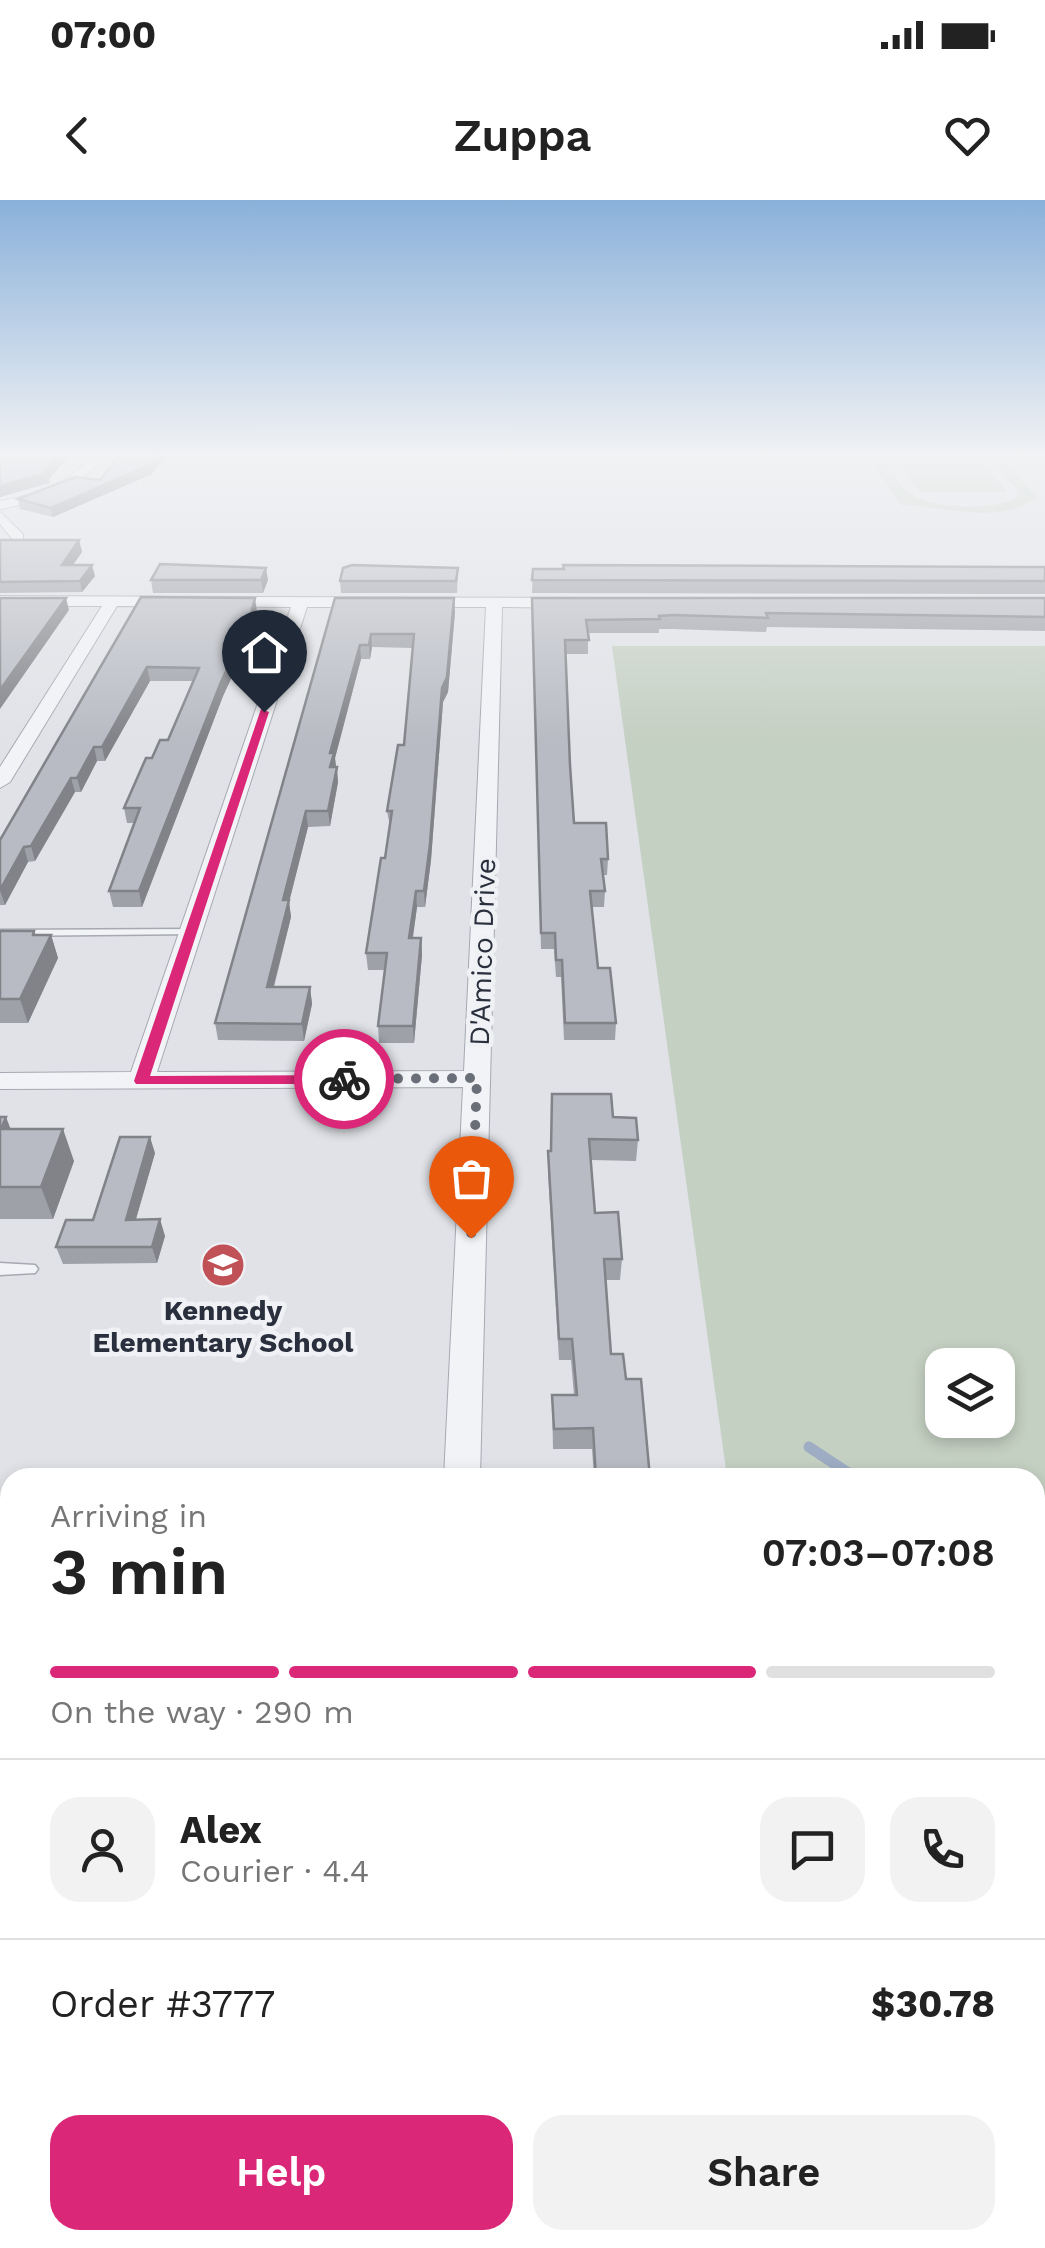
<!DOCTYPE html>
<html lang="en">
<head>
<meta charset="utf-8">
<style>
  body { margin:0; font-family:"Work Sans",sans-serif; background:#f2f2f2; color:#222; height:100vh; display:flex; flex-direction:column; font-size:38px; white-space:nowrap }
  * { box-sizing:border-box; margin:0 }
  p { font-size:32px; color:#767676 }
  .icon { flex:none; width:55px; height:55px; fill:none; stroke:currentColor; stroke-width:2; stroke-linecap:round; stroke-linejoin:round }
  .map { position:relative; flex:1; overflow:hidden }
  .side { position:absolute; left:0px; top:1268px; width:1045px; height:782px; display:flex; flex-direction:column; background:#fff; border-radius:30px 30px 0 0; box-shadow:0 5px 15px #0003 }
  .side>* { flex:none }
  .controls { position:absolute; left:925px; top:1148px; display:grid; gap:20px }
  .controls a { display:grid; place-items:center; width:90px; height:90px; border-radius:20px; background:#fff; box-shadow:0 5px 15px #0003; font-size:50px }
  .pin { position:absolute; display:grid; place-items:center; width:85px; height:85px; color:#fff; margin:-102px -42px; border-radius:50% 50% 50% 0; rotate:-45deg; box-shadow:0 0 10px #0007 }
  .pin .icon { rotate:45deg }
  .courier { position:absolute; display:grid; place-items:center; width:100px; height:100px; margin:-50px; border:8px solid #db2777; border-radius:50%; background:#fff; color:#222; box-shadow:0 2px 12px #0007 }
  .overview em { font-style:normal; font-weight:600 }
  .overview div { display:flex; flex-direction:column-reverse }
  .overview { display:flex; align-items:center; justify-content:space-between; height:170px; padding:0 50px }
  h1 { font-size:65px; font-weight:600; line-height:75px }
  .bar { display:grid; grid-template-columns:repeat(4,1fr); gap:15px 10px; align-content:center; height:120px; padding:0 50px }
  .bar i { height:12px; border-radius:8px; background:#e0e0e0 }
  .bar .selected { background:#db2777 }
  .bar p { grid-column:span 4 }
  .line { display:flex; align-items:center; gap:25px; padding:0 50px; border-top:2px solid #e0e0e0 }
  .line div { flex:1 }
  .round { display:grid; place-items:center; flex:none; width:105px; height:105px; border-radius:30px; background:#f2f2f2 }
  .button { display:flex; gap:20px; margin-top:auto; padding:20px 50px }
  .button a { flex:1; height:115px; border-radius:30px; background:#db2777; color:#fff; font-size:40px; font-weight:600; line-height:115px; text-align:center }
  .button a+a { background:#f2f2f2; color:#222 }
  .status { display:flex; justify-content:space-between; align-items:center; height:70px; padding:0 50px; background:#fff; direction:ltr }
  .status svg { height:28px; fill:currentColor }
  header { display:flex; justify-content:space-between; align-items:center; height:130px; padding:0 50px; background:#fff; font-size:45px; font-weight:600 }
  .map>svg:first-child { display:block }
</style>
</head>
<body>
<div class="status"><b>07:00</b><svg viewBox="0 0 49 12"><path d="M0 12V9h3v3zM5 12V6h3v6zM10 12V3h3v9zM15 12V0h3v12zM26 1h20v11H26zM47 4h2v5h-2z"/></svg></div>
<header><svg class="icon" aria-label="back" viewBox="0 0 24 24"><path d="M15 5l-7 7 7 7"/></svg>Zuppa<svg class="icon" aria-label="heart" viewBox="0 0 24 24"><path d="M12 20l-8-8c-3-5 5-10 8-4 3-6 11-1 8 4z"/></svg></header>
<div class="map">
<svg width="1045" height="2048" viewBox="0 0 1045 2048">
  <rect width="100%" height="100%" fill="#e0e2e7"/>
  <path fill="#c4d0c2" fill-rule="evenodd" d="M865,254h15c9,12 17,29 29,39 20,16 89,19 109,3l-1,-7 -33,-35h15l38,43c-35,30 -98,8 -136,8z
    M891,254h82l35,38h-88z
    M612,446h433v1602h-211l-1,-8h202v-762l-308,-1zM998,1165v55h-56v-55z"/>
  <g fill="none" stroke-linecap="round" stroke-linejoin="round">
    <path stroke="#9eadc4" stroke-width="11" d="M809,1247l47,31"/>
    <path stroke="#9eadc4" stroke-width="14" d="M1035,1595l10,14"/>
    <defs>
      <path id="lane" d="M192,729l6,3 -2,2 -196,2v-6z
        M0,1063l35,2 3,4 -3,4 -35,2z
        M0,1298h10v16h-10z
        M10,1451v20l-10,1v-20z
        M0,1562h10v22h-10z
        M0,1630h10v22h-10z
        M301,2040h28l-1,8h-28z"/>
      <path id="street" d="M95,254h12c-29,35 -63,47 -107,55v-8c39,-6 68,-18 95,-47z
        M0,312l23,22v6h-10l-13,-16z
        M0,396l572,2 8,5 -8,5 -70,-1 -22,871h-36l19,-391 -463,2v-16l131,-1 160,-465 -174,-1 -107,176 -10,6v-21l102,-161h-102zM307,407h179l-22,464 -307,1z
        M406,2040h54l-1,8h-54z"/>
    </defs>
    <use href="#lane" stroke="#a6a9b1" stroke-width="3"/>
    <use href="#street" stroke="#a6a9b1" stroke-width="2"/>
    <use href="#lane" fill="#f2f3f6" fill-rule="evenodd"/>
    <use href="#street" fill="#f2f3f6" fill-rule="evenodd"/>
  </g>
  <path fill="#9ea1a8" d="M121,254h46l-15,20 -99,43 -33,-8 -2,-10 82,-19z
    M0,340h79l3,12 -9,13 22,11 -13,16 -82,1z
    M1045,367v27l-513,-1 1,-24z
    M458,368l-1,25h-116l-1,-12z
    M151,380h117l-5,13h-110z
    M141,397l116,14 -7,27 -27,58 -81,211h-29l-4,-16 26,-68h-8l-3,-15 28,-50 16,-18 25,-59h-43l-45,80h-8l-16,31h-6l-40,69 -7,1 -23,43h-5v-65z
    M335,398l120,14 -7,80 -5,10 -12,158 -6,47h-8l-4,31h8l1,17 -8,88h-35l-1,-17 7,-56h-17l-2,-17 19,-95 5,-32 -3,-15 17,-66 9,-97 -41,-1 -2,12h-9l-26,99 3,24 -8,44 -22,1 -19,75 2,15 -17,70h36l2,17 -8,37 -86,-1 -3,-17z
    M532,398h513v33l-278,-4 -1,5 -94,-3h-13v4h-71v21h-22l4,111 4,58 34,36 -1,16h-4l2,16 -1,16h-12l6,61 18,55 -1,17h-51l-3,-63h-5l-2,-28h-13z
    M0,731l51,4 7,23 -30,65h-28z
    M0,917l11,12 63,32 -21,58h-53z
    M613,917l25,23 -2,21 -45,-1 4,53 27,46 -2,21h-15l6,74 15,25 24,99h-56l-2,-29h-39l-1,-54h22l-3,-35h-12l-11,-188v-21h3z
    M155,953l-19,66 29,17 -8,27 -94,1 -7,-17 37,-27z
    M0,1667h10v229l-10,41z"/>
  <path fill="#818388" d="M60,254h11l-22,25 1,4 -50,14v-11l43,-14z
    M159,254h8l-15,20 -99,43 -2,-9z
    M79,340l3,12 -17,24 -3,-11z
    M92,365l3,11 -13,16 -2,-11z
    M266,368l2,12 -5,13 -2,-13z
    M66,398l3,12 -69,99v-19z
    M255,398l2,13 -7,27 -27,58 -81,211 -3,-16z
    M454,398l1,14 -7,80 -5,10 -12,158 -6,47 -1,-16 18,-203z
    M371,434l1,13 -2,12 -1,-14z
    M360,445l1,14 -26,99 1,10 -4,14 -2,-29z
    M147,467l3,14 -45,80 -3,-14z
    M94,547l3,14 -16,31 -4,-14z
    M337,567l1,15 -8,44 -2,-15z
    M71,578l4,14 -40,69 -4,-15z
    M306,611l2,16 -19,75 2,15 -22,87 -2,-17 16,-87z
    M24,647l4,15 -23,43 -5,-15z
    M416,691l1,16 -7,48 -1,-17z
    M34,731l8,24 9,-20 7,23 -30,65 -8,-24z
    M421,738l1,17 -8,88 -1,-17z
    M310,787l2,17 -8,37 -2,-17z
    M6,917l12,31 -17,-19z
    M63,929l11,32 -21,58 -12,-32z
    M150,937l5,16 -24,83 -5,-16z
    M160,1019l5,17 -8,27 -5,-16z
    M0,1876l10,8v12l-10,41z
    M231,2040h15l-1,8h-15z"/>
  <path fill="#b8bbc3" stroke="#818388" stroke-width="2.5" d="M0,254h60l-17,18 4,1 -47,13z
    M121,254h38l-9,11 -99,43 -33,-9 57,-22 25,3z
    M0,340h79l-17,25h30l-12,16 -80,1z
    M160,364l106,4 -5,12h-110z
    M352,365l106,3 -2,13h-116l3,-13z
    M563,365l482,2v14l-513,-1 1,-11h31z
    M141,397l114,1 -7,27 -27,57 -82,209h-30l31,-83h-16l22,-50h6l8,-18h8l31,-72 -52,-1 -45,80h-8l-17,31h-6l-40,68 -7,1 -24,43v-50z
    M0,398h66l-66,92z
    M335,398h119l-7,79 -5,11 -12,156 -6,47h-8l-7,47h12l-8,88h-35l9,-73h-21l15,-95h4l7,-47h-5l11,-66h6l10,-111h-43l-2,11h-9l-30,108h4l-4,14h7l-9,44h-22l-23,89h6l-22,87h43l-8,37 -87,-1z
    M532,398h513v19l-279,-4 2,5 -95,-3 -14,1 1,3 -74,1 3,20h-24l5,125 4,58h32l2,36h-7l4,32h-15l8,77h12l6,55h-51l-3,-63h-6l-1,-27h-14z
    M0,731h34l-1,4h18l-31,64h-20z
    M552,894h59l2,23 23,1 2,22 -49,-1 6,74 23,-1 4,47h-18l7,95h12l3,25h15l9,99h-54l-3,-50 -39,1 -2,-34h25l-5,-56h-13l-11,-188h3z
    M0,917h6l-5,12h62l-22,58h-41z
    M120,937h30l-24,83 34,-1 -8,28h-96l10,-27h27z
    M0,1667h10v202h-10z
    M0,1980h10v60h221l-1,8h-230z
    M580,2040h130v8h-130z"/>
  <linearGradient id="sky" x2="0" y2="1"><stop stop-color="#8ab1da"/><stop offset="0.47" stop-color="#f1f2f4"/><stop offset="1" stop-color="#f1f2f4" stop-opacity="0"/></linearGradient>
  <rect width="1045" height="541" fill="url(#sky)"/>
  <path fill="#db2777" d="M261,509l8,3 -119,364 194,-1 7,4 -7,5h-208l-2,-3z"/>
  <g fill="none" stroke-linecap="round" stroke-linejoin="round">
    <path stroke="#6a6e78" stroke-width="10" stroke-dasharray="0 18" d="M344,879l133,-1 -6,160"/>
  </g>
  <defs>
    <symbol id="school-disc" viewBox="-11 -11 22 22"><circle r="9.5" fill="#c05156" stroke="#eff1f5"/><path d="M0-5L7-2L0 1L-7-2ZM-4 1L0 2.5L4 1V4Q0 6-4 4Z" fill="#fff"/></symbol>
  </defs>
  <g fill-rule="evenodd">
    <use href="#school-disc" x="198" y="1040" width="50" height="50"/>
  </g>
  <g text-anchor="middle" stroke-width="9" stroke-linejoin="round" paint-order="stroke">
    <g font-size="28" fill="#2a2f3d" stroke="#eff1f5">
      <text transform="translate(482 752) rotate(-88)" y="10">D'Amico Drive</text>
    </g>
    <g font-size="28" font-weight="bold" fill="#2a2f3d" stroke="#eff1f5">
      <text x="223" y="1120">Kennedy<tspan x="223" dy="32">Elementary School</tspan></text>
    </g>
  </g>
</svg>
<div class="controls">
<a><svg class="icon" aria-label="layers" viewBox="0 0 24 24"><path d="M12 4l9 5-9 5-9-5zM3 14l9 5 9-5"/></svg></a>
</div>
<div class="pin" style="left:471px;top:1038px;background:#ea580c"><svg class="icon" aria-label="bag" viewBox="0 0 24 24"><path d="M5 8h14l-1 12H6zM9 8a3 3 0 0 1 6 0"/></svg></div>
<div class="pin" style="left:264px;top:512px;background:#1f2937"><svg class="icon" aria-label="home" viewBox="0 0 24 24"><path d="M3 11l9-7 9 7M6 9v11h12V9"/></svg></div>
<div class="courier" style="left:344px;top:879px"><svg class="icon" aria-label="bike" viewBox="0 0 24 24"><circle cx="6" cy="16" r="4"/><circle cx="18" cy="16" r="4"/><path d="M6 16l4-8h5l3 8M10 8l3 8H6M13 5h3"/></svg></div>
<section class="side">
<div class="overview"><div><h1>3 min</h1><p>Arriving in</p></div><em>07:03–07:08</em></div>
<div class="bar"><i class="selected"></i><i class="selected"></i><i class="selected"></i><i></i><p>On the way · 290 m</p></div>
<div class="line" style="height:180px"><a class="round"><svg class="icon" aria-label="person" viewBox="0 0 24 24"><circle cx="12" cy="8" r="4"/><path d="M4 21q1-7 8-7t8 7"/></svg></a><div><b>Alex</b><p>Courier · 4.4</p></div><a class="round"><svg class="icon" aria-label="chat" viewBox="0 0 24 24"><path d="M4 5h16v11H9l-5 4z"/></svg></a><a class="round"><svg class="icon" aria-label="phone" viewBox="0 0 24 24"><path d="M5 4h4l2 5-3 2q2 4 5 5l2-3 5 2v4C11 20 4 13 5 4z"/></svg></a></div>
<div class="line" style="height:130px"><div>Order #3777</div><b>$30.78</b></div>
<div class="button"><a>Help</a><a>Share</a></div>
</section>
</div>
</body>
</html>
